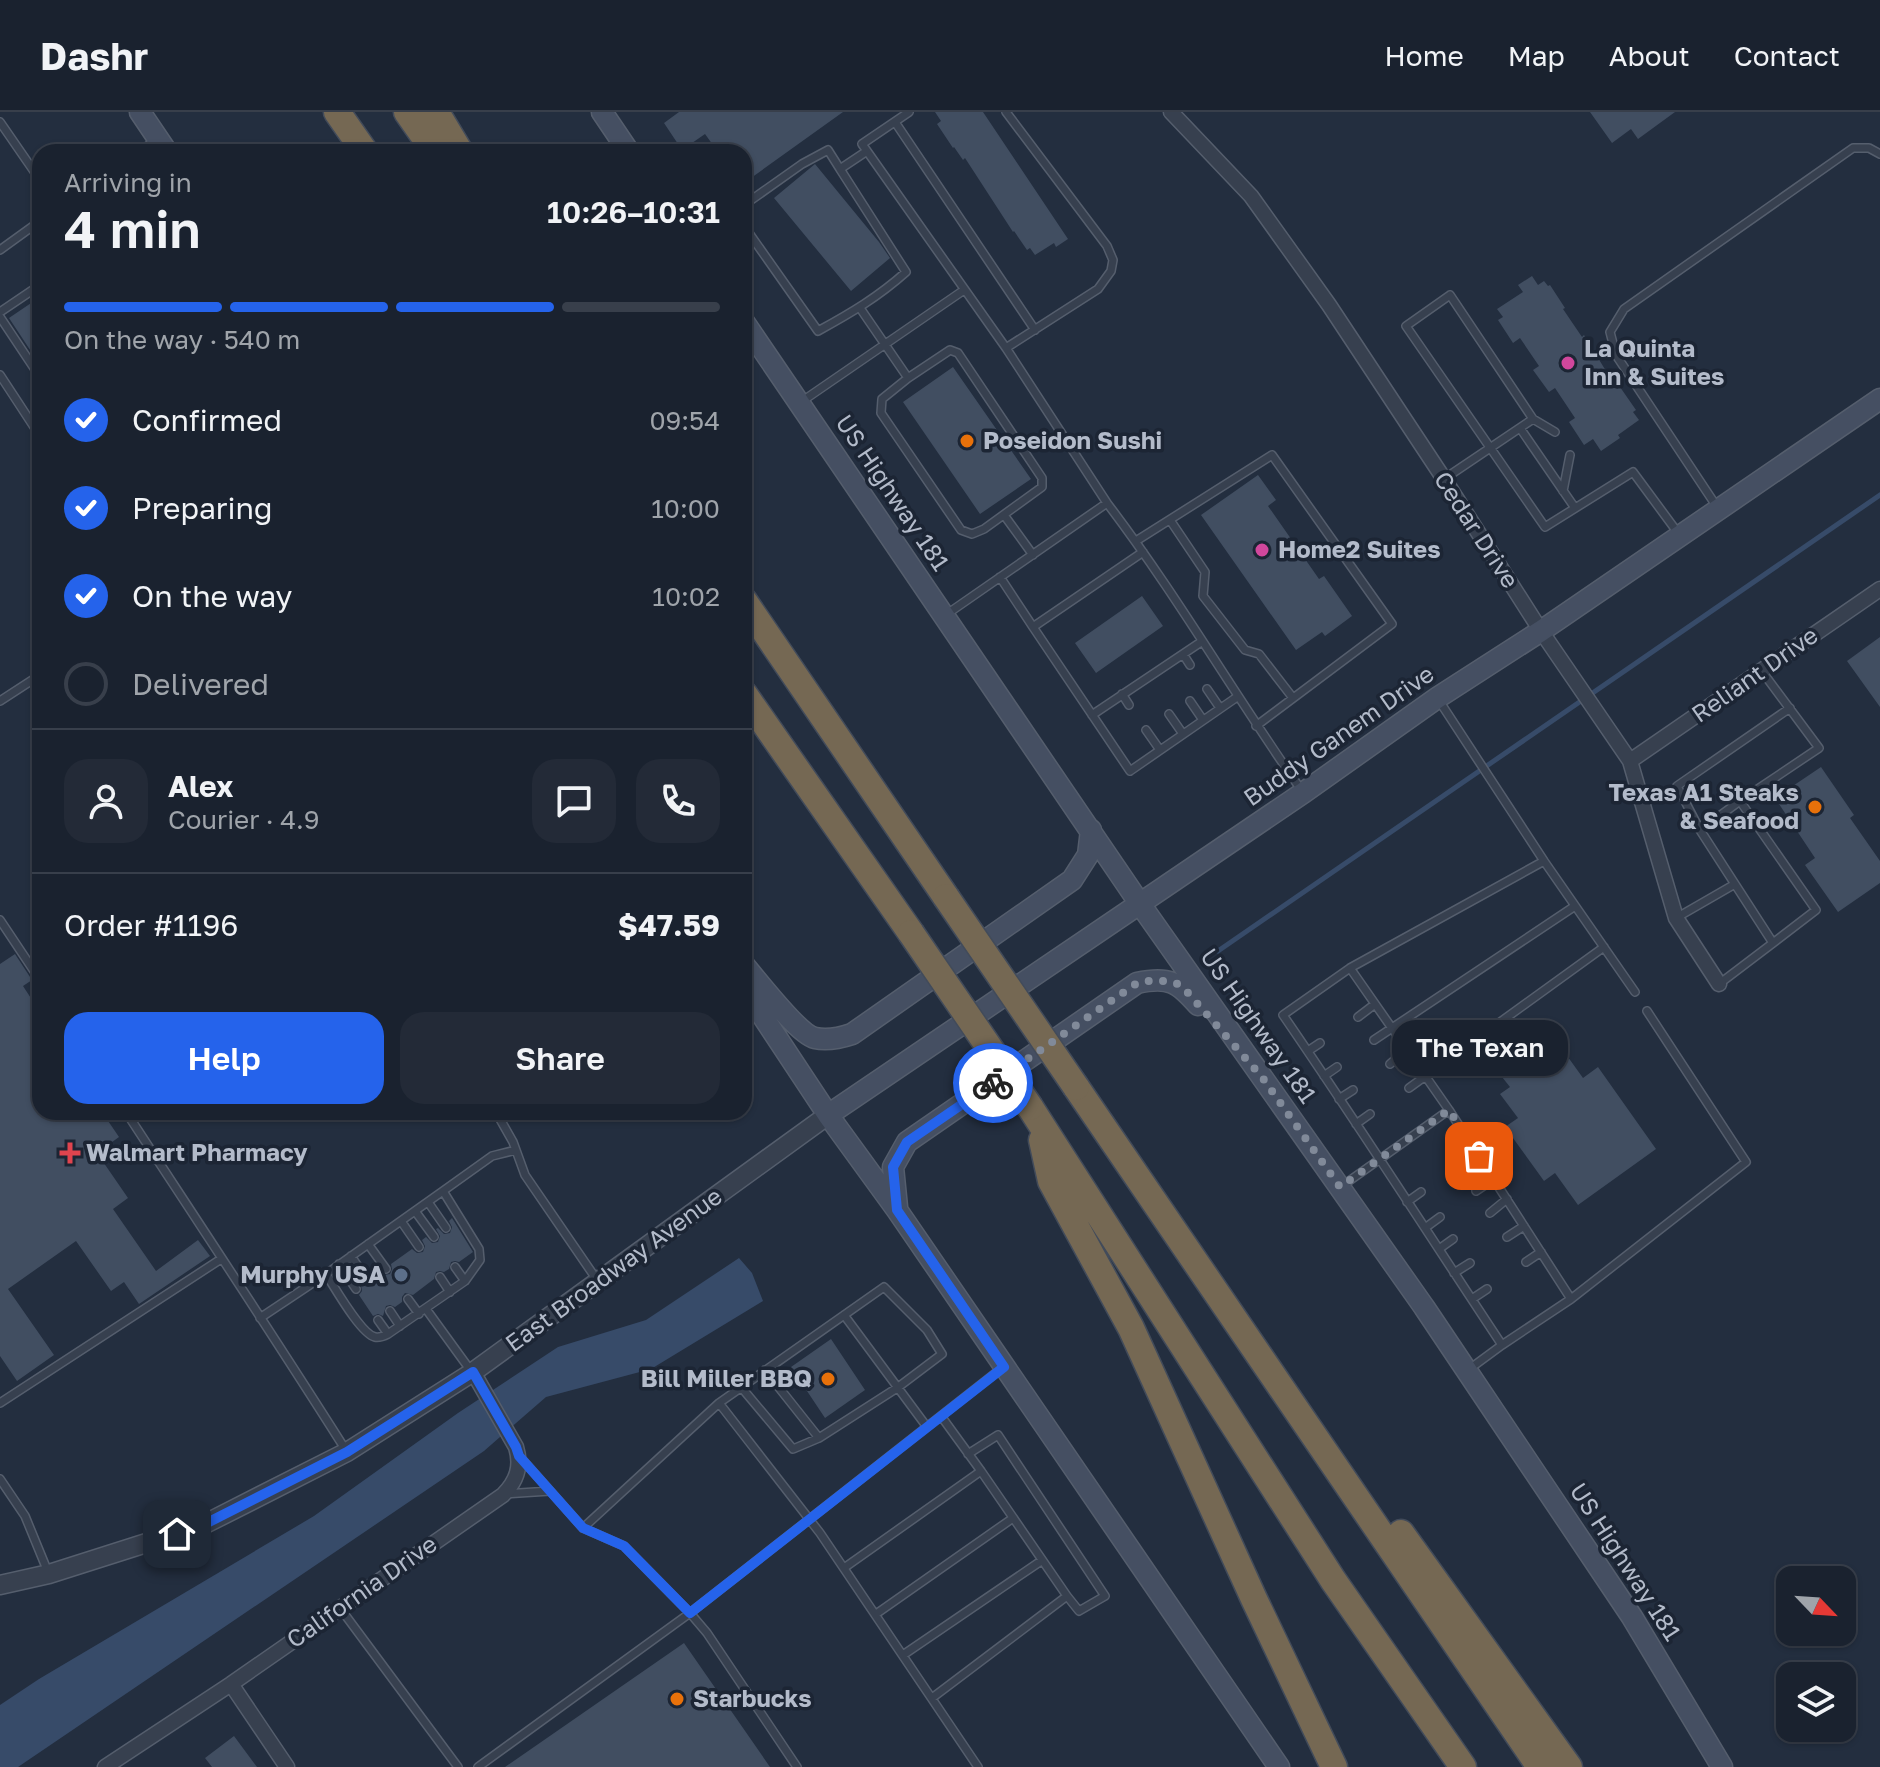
<!DOCTYPE html>
<html lang="en">
<head>
<meta charset="utf-8">
<style>
  body { margin:0; font-family:"Golos Text",sans-serif; background:#232a37; color:#f1f3f6; height:100vh; display:flex; flex-direction:column; font-size:30px; white-space:nowrap }
  * { box-sizing:border-box; margin:0 }
  p { font-size:26px; color:#9fa4aa }
  .icon { flex:none; width:44px; height:44px; fill:none; stroke:currentColor; stroke-width:2; stroke-linecap:round; stroke-linejoin:round }
  .map { position:relative; flex:1; overflow:hidden }
  .drawer { position:absolute; left:32px; top:32px; width:720px; height:976px; display:flex; flex-direction:column; background:#1a222f; border-radius:24px; box-shadow:0 2px 6px #0004,0 0 0 2px #383f4b }
  .drawer>* { flex:none }
  .needle { width:52px; rotate:115deg }
  .tools { position:absolute; left:1776px; top:1454px; display:grid; gap:16px }
  .tools a { display:grid; place-items:center; width:80px; height:80px; border-radius:16px; background:#1a222f; box-shadow:0 2px 6px #0004,0 0 0 2px #383f4b; font-size:40px }
  .pin { position:absolute; display:grid; place-items:center; width:68px; height:68px; color:#fff; margin:-34px; border-radius:16px; box-shadow:0 4px 12px #0006 }
  .courier { position:absolute; display:grid; place-items:center; width:80px; height:80px; margin:-40px; border:6px solid #2563eb; border-radius:50%; background:#fff; color:#222; box-shadow:0 2px 10px #0007 }
  .bubble { position:absolute; height:56px; border-radius:24px; background:#1a222f; box-shadow:0 2px 6px #0004,0 0 0 2px #383f4b; font-size:26px; font-weight:600; line-height:56px; text-align:center }
  .headline em { font-style:normal; font-weight:600 }
  .headline div { display:flex; flex-direction:column-reverse }
  .headline { display:flex; align-items:center; justify-content:space-between; height:136px; padding:0 32px }
  h1 { font-size:52px; font-weight:600; line-height:60px }
  .bar { display:grid; grid-template-columns:repeat(4,1fr); gap:12px 8px; align-content:center; height:96px; padding:0 32px }
  .bar i { height:10px; border-radius:6px; background:#383f4b }
  .bar .active { background:#2563eb }
  .bar p { grid-column:span 4 }
  .line { display:flex; align-items:center; gap:20px; padding:0 32px; border-top:2px solid #383f4b }
  .line div { flex:1 }
  .round { display:grid; place-items:center; flex:none; width:84px; height:84px; border-radius:24px; background:#232a37 }
  ol { padding:0 32px; list-style:none }
  li { display:flex; align-items:center; gap:24px; height:88px }
  li p { margin-inline-start:auto }
  li .icon { padding:8px; border-radius:50%; background:#2563eb; color:#fff; stroke-width:4 }
  li:last-child { color:#9fa4aa }
  li i { width:44px; height:44px; border:4px solid #383f4b; border-radius:50% }
  .button { display:flex; gap:16px; margin-top:auto; padding:16px 32px }
  .button a { flex:1; height:92px; border-radius:24px; background:#2563eb; color:#fff; font-size:32px; font-weight:600; line-height:92px; text-align:center }
  .button a+a { background:#232a37; color:#f1f3f6 }
  header { display:flex; align-items:center; gap:48px; box-sizing:border-box; height:112px; padding:0 40px; background:#1a222f; border-bottom:2px solid #383f4b }
  header strong { font-size:38px }
  nav { display:flex; gap:44px; margin-inline-start:auto; font-size:28px }
  .map>svg:first-child { display:block }
</style>
</head>
<body>
<header>
<strong>Dashr</strong>
<nav><a>Home</a><a>Map</a><a>About</a><a>Contact</a></nav>
</header>
<div class="map">
<svg width="1880" height="1655" viewBox="0 0 1880 1655">
  <rect width="100%" height="100%" fill="#232e3f"/>
  <path fill="#374b69" d="M739,1146l13,15 11,28 -112,68 -105,28 -62,54 -466,316h-18v-62l39,-26 275,-163 144,-103 100,-66 88,-27z"/>
  <g fill="none" stroke-linecap="round" stroke-linejoin="round">
    <path stroke="#374b69" stroke-width="5" d="M1218,839l662,-456"/>
  </g>
  <path fill="#414e61" d="M679,0h164l-99,71v-31h-26l-13,-18 -23,16 -18,-27z
    M935,0h48l85,127 -12,8 -2,-4 -19,12 -5,-7 -3,2 -13,-19 -1,1 -48,-74 -2,2 -9,-13 -1,1 -16,-24 4,-3z
    M1590,0h85l-37,27 -7,-10 -19,14z
    M815,52l64,78 11,16 -39,33 -77,-93z
    M1532,164l6,9 6,-4 4,5 2,-1 15,23 -2,1 19,28 2,-2 33,54 3,-2 16,23 -3,2 6,8 -21,15 2,3 -19,13 -8,-12 -9,6 -15,-23 6,-4 -20,-30 -6,4 -16,-22 6,-4 -19,-28 -7,5 -15,-23 5,-3 -6,-8 26,-17 -5,-7z
    M40,185v68l-31,-47z
    M953,255l78,112 -51,35 -77,-112z
    M1258,363l18,25 -8,6 51,73 5,-3 28,40 -27,20 -3,-4 -26,18 -95,-135z
    M1142,484l21,30 -67,47 -21,-30z
    M1880,525v70l-33,-46z
    M1821,655l33,48 -4,3 30,43v22l-42,29 -33,-47 10,-7 -40,-60z
    M15,842l17,26 -9,6 17,26v100h62l17,25 -22,16 31,45 -15,11 43,62 42,-31 12,16 -71,48 -15,-22 -13,9 -35,-50 -68,48 46,66 -37,26 -17,-25v-392z
    M1555,927l28,39 15,-11 58,82 -78,56 -23,-32 -11,8 -39,-54 13,-9 -18,-24 10,-7 -8,-10z
    M452,1106l21,34 -14,10 -4,-1 -4,1 -2,7 -5,3 -4,-1 -4,1 -2,7 -21,16 -8,-2 -3,4v5l-7,5 -5,-2 -4,1 -3,10 -5,-2 -5,2 -14,-21 3,-4 -1,-6 7,2 4,-1 2,-5 -1,-4 7,-5 4,3 6,-1 2,-5 -1,-5 21,-15 5,4 6,-1 2,-6 -3,-6 4,-3 6,6 6,-1 2,-6 -4,-7 2,-1 6,6 6,-1 2,-6 -3,-6z
    M831,1227l34,51 -40,28 -34,-51z
    M684,1531l86,124h-265z
    M234,1624l23,31h-45l-7,-9z"/>
  <g fill="none" stroke-linecap="round" stroke-linejoin="round">
    <defs>
      <path id="service" d="M909,0l-47,32 144,204 101,155
        M1006,0l101,134 6,14 -2,11 -13,18 -92,59
        M0,10l40,58
        M895,10l140,208
        M139,40l18,-13
        M744,93l58,-41 26,-14 12,19 27,-18
        M744,114l74,105c33,-18 60,-34 88,-59l-66,-103
        M0,138l40,-29
        M860,196l48,70 -26,21 -1,14 80,117 11,4 12,-5 58,-42v-9l-84,-125 -8,-3 -42,28
        M0,200l40,-27
        M0,205l40,60
        M0,263l40,61
        M801,290l163,-112
        M1520,316l55,80
        M1555,320l-22,-13 -83,-124 -44,31 139,201 88,-55 45,61
        M1444,367l89,-60
        M1563,379l7,-36
        M1717,395l-101,-152 -6,-23 14,-23 229,-161h16l11,6
        M1004,403l29,40
        M1170,408l35,52 -2,24 42,54 14,4 34,44
        M1136,429l136,-86 120,169 -136,102
        M1143,440l-110,75 97,144 107,-74
        M1000,465l33,50
        M947,502l160,-111c70,92 128,193 195,288
        M1183,542l7,11
        M1207,577l13,19
        M1122,582l7,11
        M1438,587l106,162
        M0,589l40,-26
        M1190,589l13,19
        M1169,602l14,20
        M1092,603l109,-73
        M1146,618l14,20
        M1740,689l76,109 -43,33 -73,-113 40,-29 79,-53 -58,-78
        M1700,718l-23,-44 113,-78
        M1676,806l59,-34
        M0,808l40,60
        M1350,856l194,-107 91,131
        M1719,872l54,-41
        M1358,905l17,-13
        M1374,928l201,-134
        M1308,939l12,-8
        M1390,952l16,-14
        M1324,964l13,-9
        M1409,976l195,-141
        M1339,987l14,-9
        M126,1000c74,113 149,226 221,340
        M496,1000l17,30 12,33 72,105
        M1356,1012l14,-10
        M1461,1055l18,-11
        M1342,1074l107,-76 122,189 -69,46c-73,-110 -144,-221 -219,-330l67,-47 99,142
        M1476,1079l18,-12
        M428,1090l18,26
        M1407,1090l14,-10
        M415,1099l19,26
        M1490,1101l17,-14
        M401,1109l18,26
        M1425,1116l15,-11
        M1507,1125l17,-11
        M368,1132l18,25
        M1439,1137l14,-10
        M351,1144l17,25
        M1526,1150l15,-10
        M339,1152l17,25
        M455,1155l10,14
        M1454,1161l16,-10
        M326,1162l117,-83
        M440,1165l10,15
        M408,1187l11,15
        M1472,1187l15,-10
        M1571,1187l175,-137 -99,-151
        M426,1197l45,62
        M390,1199l10,15
        M844,1203l83,112
        M260,1206l66,-44c9,14 35,60 49,63 5,1 9,-1 13,-3l77,-53 15,-21 -1,-11 -36,-58 49,-35 24,-6
        M378,1208l10,14
        M1468,1258l34,-25
        M741,1275l52,62 26,-11
        M0,1291l221,-144
        M719,1291l101,130 158,234
        M941,1304l40,55
        M968,1342l30,-19 107,161 -26,15 -12,-15
        M521,1346l62,70 41,18 66,67 17,20 90,134
        M0,1367l25,37 23,56
        M505,1382l45,-3
        M583,1416l136,-125 165,-116 43,43 15,24 -45,34 -78,50 -54,-68
        M844,1456l137,-97 86,125 -135,102
        M340,1496l118,159
        M876,1502l137,-96
        M903,1543l138,-94
        M478,1655l212,-154 312,-245"/>
      <path id="minor" d="M1171,0l80,84 78,109 115,174 97,152 89,130 46,157 43,66
        M1630,649l250,-172
        M231,1572l56,83
        M105,1655l126,-83 272,-189c14,-14 19,-29 13,-48l-43,-75"/>
      <path id="tertiary" d="M0,1473l49,-11 154,-49 144,-73 126,-80 355,-257"/>
      <path id="secondary" d="M140,0l27,40
        M602,0l27,40
        M744,210l396,582 284,403 208,310 90,150
        M744,853c13,15 54,69 71,73 13,3 25,0 37,-4l220,-154 16,-25 3,-25
        M744,876l84,127 69,95 382,557
        M828,1003l475,-322 134,-95 104,-67 339,-232
        M897,1095l-4,-40 14,-25 230,-159c32,-7 41,-1 61,22"/>
      <path id="motorway" d="M337,0l28,40
        M407,0l28,40
        M436,0l24,40
        M744,489l202,296
        M744,582l167,239
        M1076,975l464,680
        M1030,995l303,473 130,187
        M1042,1028l9,41 80,147 123,271 80,168
        M1401,1421l168,234"/>
    </defs>
    <use href="#service" stroke="#555e6d" stroke-width="10"/>
    <use href="#minor" stroke="#555e6d" stroke-width="17"/>
    <use href="#tertiary" stroke="#555e6d" stroke-width="21"/>
    <use href="#secondary" stroke="#555e6d" stroke-width="23"/>
    <use href="#motorway" stroke="#424b5a" stroke-width="29"/>
    <use href="#service" stroke="#37404f" stroke-width="7"/>
    <use href="#minor" stroke="#37404f" stroke-width="14"/>
    <use href="#tertiary" stroke="#37404f" stroke-width="18"/>
    <use href="#secondary" stroke="#454f62" stroke-width="20"/>
    <use href="#motorway" stroke="#756853" stroke-width="26"/>
    <defs>
      <path id="motorway-bridge" d="M946,785l130,190
        M911,821l119,174"/>
    </defs>
    <use href="#motorway-bridge" stroke="#424b5a" stroke-width="29" stroke-linecap="butt"/>
    <use href="#motorway-bridge" stroke="#756853" stroke-width="26"/>
  </g>
  <g fill="none" stroke-linecap="round" stroke-linejoin="round">
    <path stroke="#818a99" stroke-width="8" stroke-dasharray="0 14.4" d="M993,971l144,-100c16,-4 28,-3 44,2l81,92 78,110 109,-77 30,46"/>
    <path stroke="#2563eb" stroke-width="10" d="M177,1422l26,-9 144,-73 126,-80 43,75 3,9 64,72 41,18 66,67 314,-246 -107,-157 -4,-43 14,-25 86,-59"/>
  </g>
  <g fill="#d1479c" stroke="#1c2534" stroke-width="3">
    <circle cx="1568" cy="251" r="8"/>
    <circle cx="1262" cy="438" r="8"/>
  </g>
  <g fill="#e8710a" stroke="#1c2534" stroke-width="3">
    <circle cx="967" cy="329" r="8"/>
    <circle cx="1815" cy="695" r="8"/>
    <circle cx="828" cy="1267" r="8"/>
    <circle cx="677" cy="1587" r="8"/>
  </g>
  <path fill="#e0444e" stroke="#1c2534" stroke-width="3" d="M66 1029h8v8h8v8h-8v8h-8v-8h-8v-8h8z"/>
  <circle fill="#5c6f8a" stroke="#1c2534" stroke-width="3" cx="401" cy="1163" r="8"/>
  <g text-anchor="middle" stroke-width="7" stroke-linejoin="round" paint-order="stroke">
    <g font-size="24" font-weight="bold" fill="#b3bbca" stroke="#1c2534" text-anchor="start">
      <text x="1584" y="245">La Quinta<tspan x="1584" dy="28">Inn &amp; Suites</tspan></text>
      <text x="983" y="337">Poseidon Sushi</text>
      <text x="1278" y="446">Home2 Suites</text>
      <text x="1799" y="689" text-anchor="end">Texas A1 Steaks<tspan x="1799" dy="28">&amp; Seafood</tspan></text>
      <text x="86" y="1049">Walmart Pharmacy</text>
      <text x="385" y="1171" text-anchor="end">Murphy USA</text>
      <text x="812" y="1275" text-anchor="end">Bill Miller BBQ</text>
      <text x="693" y="1595">Starbucks</text>
    </g>
    <g font-size="24" fill="#b3bbca" stroke="#1c2534">
      <text transform="translate(892 381) rotate(56)" y="8">US Highway 181</text>
      <text transform="translate(1476 418) rotate(57)" y="8">Cedar Drive</text>
      <text transform="translate(1755 563) rotate(-35)" y="8">Reliant Drive</text>
      <text transform="translate(1339 624) rotate(-35)" y="8">Buddy Ganem Drive</text>
      <text transform="translate(1258 914) rotate(55)" y="8">US Highway 181</text>
      <text transform="translate(614 1158) rotate(-36)" y="8">East Broadway Avenue</text>
      <text transform="translate(1625 1450) rotate(57)" y="8">US Highway 181</text>
      <text transform="translate(362 1480) rotate(-35)" y="8">California Drive</text>
    </g>
  </g>
</svg>
<div class="tools">
<a><svg class="needle" viewBox="-14 -14 28 28"><path d="M0-13l5 13h-10z" fill="#e53935"/><path d="M0 13l5-13h-10z" fill="#9fa4aa"/></svg></a>
<a><svg class="icon" aria-label="layers" viewBox="0 0 24 24"><path d="M12 4l9 5-9 5-9-5zM3 14l9 5 9-5"/></svg></a>
</div>
<div class="pin" style="left:1479px;top:1044px;background:#ea580c"><svg class="icon" aria-label="bag" viewBox="0 0 24 24"><path d="M5 8h14l-1 12H6zM9 8a3 3 0 0 1 6 0"/></svg></div>
<div class="pin" style="left:177px;top:1422px;background:#1f2937"><svg class="icon" aria-label="home" viewBox="0 0 24 24"><path d="M3 11l9-7 9 7M6 9v11h12V9"/></svg></div>
<div class="courier" style="left:993px;top:971px"><svg class="icon" aria-label="bike" viewBox="0 0 24 24"><circle cx="6" cy="16" r="4"/><circle cx="18" cy="16" r="4"/><path d="M6 16l4-8h5l3 8M10 8l3 8H6M13 5h3"/></svg></div>
<div class="bubble" style="left:1392px;top:908px;width:176px">The Texan</div>
<section class="drawer">
<div class="headline"><div><h1>4 min</h1><p>Arriving in</p></div><em>10:26–10:31</em></div>
<div class="bar"><i class="active"></i><i class="active"></i><i class="active"></i><i></i><p>On the way · 540 m</p></div>
<ol>
<li><svg class="icon" aria-label="check" viewBox="0 0 24 24"><path d="M5 12l5 5 9-10"/></svg>Confirmed<p>09:54</p></li>
<li><svg class="icon" aria-label="check" viewBox="0 0 24 24"><path d="M5 12l5 5 9-10"/></svg>Preparing<p>10:00</p></li>
<li><svg class="icon" aria-label="check" viewBox="0 0 24 24"><path d="M5 12l5 5 9-10"/></svg>On the way<p>10:02</p></li>
<li><i></i>Delivered</li>
</ol>
<div class="line" style="height:144px"><a class="round"><svg class="icon" aria-label="person" viewBox="0 0 24 24"><circle cx="12" cy="8" r="4"/><path d="M4 21q1-7 8-7t8 7"/></svg></a><div><b>Alex</b><p>Courier · 4.9</p></div><a class="round"><svg class="icon" aria-label="chat" viewBox="0 0 24 24"><path d="M4 5h16v11H9l-5 4z"/></svg></a><a class="round"><svg class="icon" aria-label="phone" viewBox="0 0 24 24"><path d="M5 4h4l2 5-3 2q2 4 5 5l2-3 5 2v4C11 20 4 13 5 4z"/></svg></a></div>
<div class="line" style="height:104px"><div>Order #1196</div><b>$47.59</b></div>
<div class="button"><a>Help</a><a>Share</a></div>
</section>
</div>
</body>
</html>
